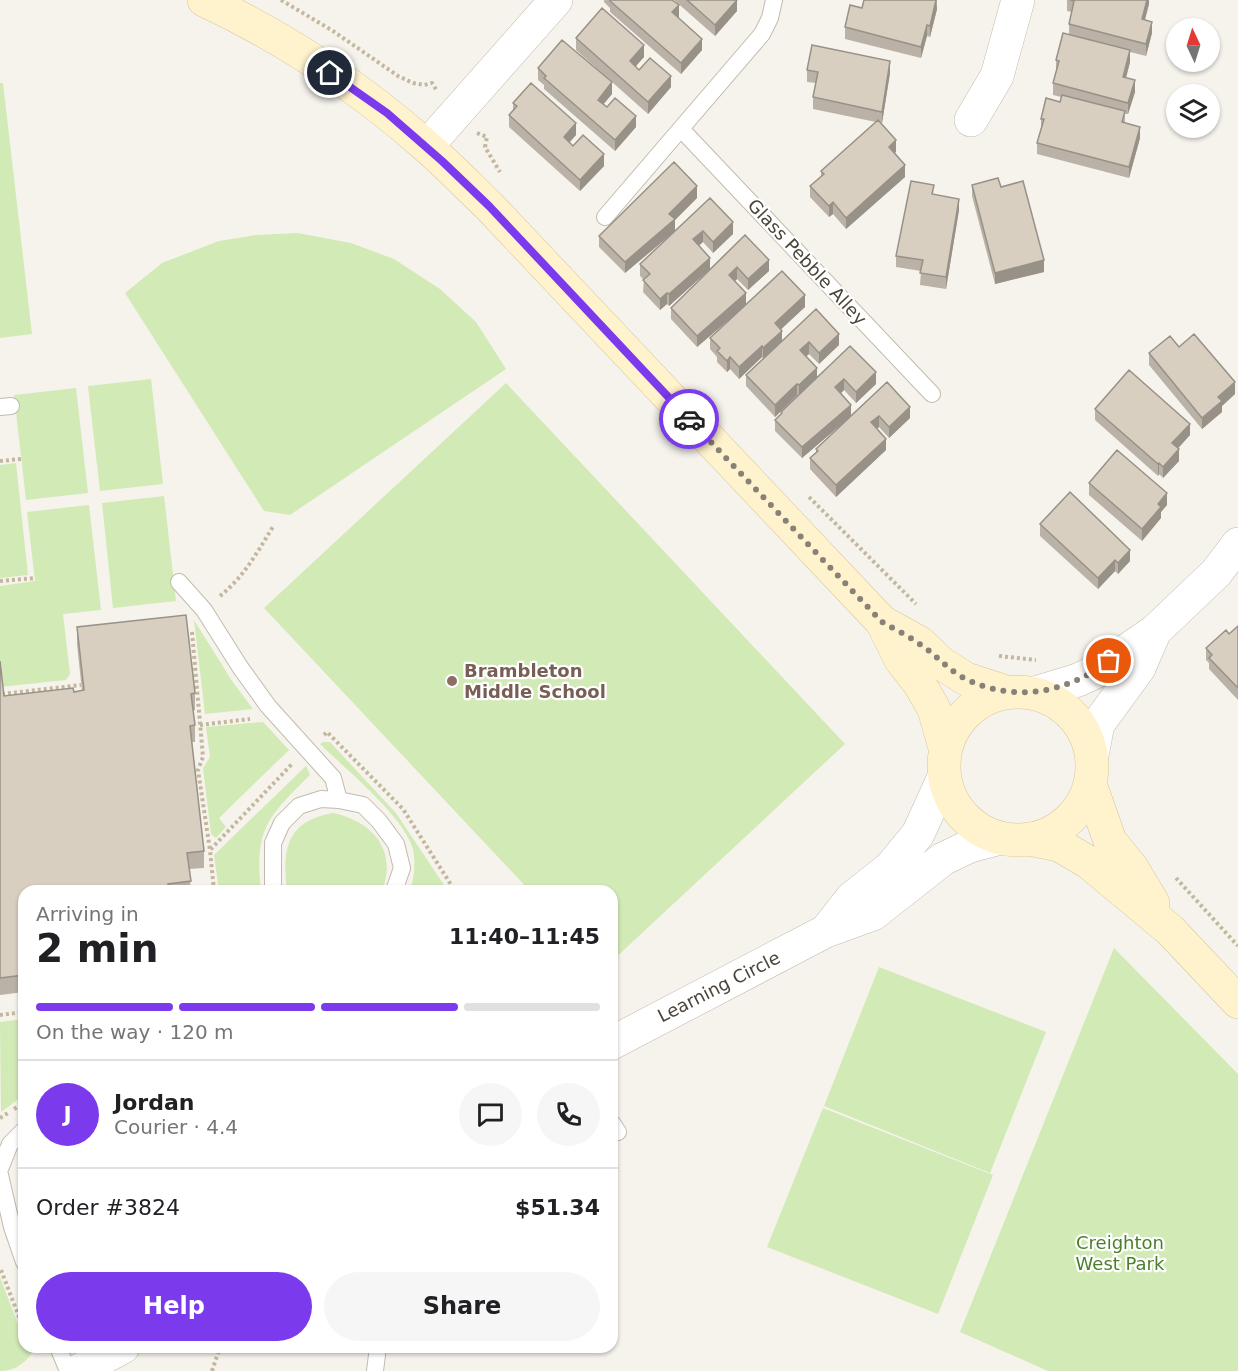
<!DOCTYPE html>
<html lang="en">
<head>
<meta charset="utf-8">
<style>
  body { margin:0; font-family:"DejaVu Sans",sans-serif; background:#f6f6f6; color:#202124; height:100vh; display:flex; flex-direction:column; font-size:22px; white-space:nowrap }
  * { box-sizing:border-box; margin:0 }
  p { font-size:20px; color:#757577 }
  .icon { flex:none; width:33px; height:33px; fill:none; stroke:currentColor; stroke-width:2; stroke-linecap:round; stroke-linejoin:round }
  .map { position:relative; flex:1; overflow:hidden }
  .drawer { position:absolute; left:18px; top:885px; width:600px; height:468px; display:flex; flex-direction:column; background:#fff; border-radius:18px; box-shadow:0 2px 4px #0004 }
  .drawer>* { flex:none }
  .needle { width:39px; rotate:356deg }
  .fabs { position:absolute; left:1166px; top:18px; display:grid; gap:12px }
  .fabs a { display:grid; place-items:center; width:54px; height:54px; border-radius:50%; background:#fff; box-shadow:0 2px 4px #0004; font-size:30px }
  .pin { position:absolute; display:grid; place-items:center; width:51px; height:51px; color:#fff; margin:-26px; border:3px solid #fff; border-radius:50%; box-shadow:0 2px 6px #0007 }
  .courier { position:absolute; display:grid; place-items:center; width:60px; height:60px; margin:-30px; border:4px solid #7c3aed; border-radius:50%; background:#fff; color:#222; box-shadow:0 2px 8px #0007 }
  .headline em { font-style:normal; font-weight:800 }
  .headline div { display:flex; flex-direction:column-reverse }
  .headline { display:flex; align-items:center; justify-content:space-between; height:102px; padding:0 18px }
  h1 { font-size:39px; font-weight:800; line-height:45px }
  .bar { display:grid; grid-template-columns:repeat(4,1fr); gap:9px 6px; align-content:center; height:72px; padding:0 18px }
  .bar i { height:8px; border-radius:4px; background:#e0e0e0 }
  .bar .on { background:#7c3aed }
  .bar p { grid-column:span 4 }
  .line { display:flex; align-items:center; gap:15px; padding:0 18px; border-top:2px solid #e0e0e0 }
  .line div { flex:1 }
  .round { display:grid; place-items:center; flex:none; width:63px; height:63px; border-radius:32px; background:#f6f6f6 }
  .primary-button { display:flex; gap:12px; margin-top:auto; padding:12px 18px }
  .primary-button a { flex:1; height:69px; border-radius:36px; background:#7c3aed; color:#fff; font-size:24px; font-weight:800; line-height:69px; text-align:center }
  .primary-button a+a { background:#f6f6f6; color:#202124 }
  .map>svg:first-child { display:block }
</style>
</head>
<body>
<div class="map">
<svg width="1238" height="1371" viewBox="0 0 1238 1371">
  <rect width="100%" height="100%" fill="#f6f3ec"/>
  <path fill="#d2eab5" d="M0,83h3l29,251 -32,4z
    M298,233l53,10 43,16 46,30 36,33 30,47 -216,146 -26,-4 -139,-218 37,-30 57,-22 37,-6z
    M151,379l12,105 -63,7 -12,-105z
    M506,383l339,361 -233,217v-70h-82l-266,-283z
    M76,388l12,105 -62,7 -12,-105z
    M16,463l12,112 -28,3v-113z
    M164,496l12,105 -63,7 -11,-105z
    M89,505l12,105 -38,4 7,60 -4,6 -66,7v-101l35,-5 -8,-69z
    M194,620l38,61 21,28 -48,5z
    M263,722l26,28 -70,68 7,9 -10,11 -5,-4 -8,-66 7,-11 -4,-30z
    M323,742h7l66,71 52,78h-38c4,-13 6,-28 3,-42 -10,-34 -67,-79 -93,-105z
    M306,766l4,9c-42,42 -56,53 -49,116h-42l-5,-36z
    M333,813c39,8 65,37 49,78h-95c-5,-41 -1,-70 46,-78z
    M1114,948l124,126v297h-190l-88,-39z
    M879,967l167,65 -56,141 -166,-67z
    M24,1019v76l-23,17 -1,-90z
    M823,1108l170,67 -55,139 -171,-67z
    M0,1277l24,63v7h5l3,6c-8,11 -18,18 -32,18z"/>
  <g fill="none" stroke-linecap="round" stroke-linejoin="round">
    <defs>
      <path id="lane" d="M681,129l251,265
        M605,217l157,-183 8,-16 4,-18
        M0,407l11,-1
        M179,582l25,28 36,57 28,39 65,72 6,22
        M273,891v-48l9,-20 17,-17 22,-7 18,1 24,5 16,16 17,23 6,24 -8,23
        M612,1123l6,9
        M0,1169l10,-25 14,-14
        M0,1175l12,52 12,35
        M58,1347l10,24
        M375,1371l3,-24"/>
      <path id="street" d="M971,120l26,-44 21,-76
        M427,146l129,-146
        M1035,693l43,-13 17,-8 60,-41 61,-58 22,-29
        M1092,755l6,-31 41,-56 16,-37
        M826,931l26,-33 38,-30 28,-34 26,-57
        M612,1043l214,-112 47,-17 70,-55 27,-13 30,-8
        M78,1371l45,-24"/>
      <path id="secondary" d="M204,0c79,37 157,88 222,146 22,19 42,40 63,60l393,416 19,38 18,23 15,26 11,39
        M882,622l38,21 21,20 25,16 40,13
        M944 766a74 74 0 1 1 148 0a74 74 0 1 1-148 0Z
        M1090,784l20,57 22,27 21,35
        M1029,839l30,6 29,17 82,68 68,72"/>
    </defs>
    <use href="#lane" stroke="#c2bbae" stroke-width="18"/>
    <use href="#street" stroke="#c2bbae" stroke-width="34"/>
    <use href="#secondary" stroke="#d6c79b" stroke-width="34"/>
    <path stroke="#c4b79f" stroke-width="4" stroke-dasharray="3 3" stroke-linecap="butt" d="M281,0l52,31 65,45 15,7 11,2 8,-2 5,8
      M477,133l10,4 -2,10 15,25
      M0,461l21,-2
      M809,497l107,107
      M0,581l35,-3
      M220,596c24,-19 38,-45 54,-71
      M192,632l11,125 -5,13 12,80
      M999,656l37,4
      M2,694l79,-9
      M200,725l50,-6
      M324,735l3,-3 76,77 52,82
      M1176,878l62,68
      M214,891l-4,-41 82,-86
      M0,1015l24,-3
      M14,1109l10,-6
      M0,1118l8,-5
      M1,1270l23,60
      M212,1371l8,-24"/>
    <use href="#lane" stroke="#fff" stroke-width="16"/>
    <use href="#street" stroke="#fff" stroke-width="33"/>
    <use href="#secondary" stroke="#fff3cd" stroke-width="33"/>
  </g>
  <path fill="#bab2a6" d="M604,0h68l6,17 24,33 -21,24 -71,-62v-4l-6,-6z
    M674,0h63v11l-22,25z
    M937,0v9l-7,28 -3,-1 -6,22 -76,-19v-12l17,-19z
    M1067,0h82v4l-4,16 7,13 -6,23 -16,-4v10l-4,16 9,14 -7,22h-3v9l15,15 -11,40 -92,-24v-11l4,-15v-9l19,-17 1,-5 -8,-2v-12l3,-11v-12l13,-26v-10l3,-12 -5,-1z
    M576,38l68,19 -9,9 4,4 32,17 -23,27 -36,-32v12l-9,10 33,23 -21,24 -71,-62v-4l-6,-5v-12l73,13 -35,-31z
    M807,70l83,3 -8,50h-1l15,29 -2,1 11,24 -59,52 -13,-15 -4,3 -19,-20v-11l11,-9v-6l55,-49 -63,-13v-12l3,-14 -9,-1z
    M513,103l63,32 -6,7 3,4 31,20 -24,25 -71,-64v-12l4,-4z
    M972,185l29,2 43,85 -49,12 -23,-88z
    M934,195l25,15 -13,79 -26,-4 1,-14 -25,-4v-11z
    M697,198l-22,22v11l-50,42 -26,-26v-11z
    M710,198l23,36 -20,19 -10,-11 -4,3 11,24 35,-34 24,36 -21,19 -11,-11 -2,2 11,23 59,3 -25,22 2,13 34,-33 23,36 -20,19 -10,-10 -3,2 11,21 33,-31 26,38 -20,19 -12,-13 -3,3 10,22 36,-33 23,36 -21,20 -10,-11 -2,2 9,21 -50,47 -26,-28v-11l6,-6v-3l26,-25 -40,34 -27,-27v-11l6,-6v-2l17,-17 -23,22 -29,-31v-11l17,-16 -1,-2 -23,22 -9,-10 -3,3 -10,-10v-5l-7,-8v-11l27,-25 -40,34 -26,-28v-11l37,-37 -39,35 -2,-2 -7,6 -17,-18 1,-12 -4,-4v-12z
    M1179,347l56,47 -13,12v6l-20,17 -53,-64v-12z
    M1095,409l95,26 -12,13 1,13 -16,17 -4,-4 -1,2 -63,-56z
    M1089,483l78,22 -6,7v6l-19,23 -53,-46z
    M1040,524l90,37 -12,13 -3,-3 -17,18 -58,-53z
    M1238,626v74l-29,-31v-6l-3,-3v-12l23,-14z
    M77,627l118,66v17l-2,1 2,14v17h-3l12,109v17l-15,1 2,22h-167v101l-24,3v-334l4,35 78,-5 -5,-47z"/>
  <path fill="#979187" d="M737,0v11l-22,25v-11z
    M936,0l1,9 -7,28v-11z
    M1147,0h2v4l-7,26v-11z
    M679,5v12l-7,7v-12z
    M1152,22v11l-6,23v-12z
    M927,25v11l-6,22v-11z
    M702,39v11l-21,24v-11z
    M644,45v12l-14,16v-12z
    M1130,50v12l-7,27v-12z
    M890,61v12l-8,50v-11z
    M671,76v11l-23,27v-12z
    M1135,80v12l-7,22v-11z
    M612,82v12l-14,17v-11z
    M636,116v11l-21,24v-11z
    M576,123v12l-12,13v-11z
    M1140,127v11l-11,40v-11z
    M896,140v12l-7,7v-12z
    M604,154v12l-24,25v-11z
    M905,165v12l-59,52v-11z
    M697,186v12l-22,22v11l-50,42v-11l44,-48z
    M959,199v11l-13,79v-12z
    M833,202v12l-4,3v-11z
    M733,222v12l-20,19v-11z
    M703,231v11l-10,9v-12z
    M710,258v11l-41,37v-12z
    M769,260v11l-21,19v-11z
    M1044,260v12l-49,12v-11z
    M737,267v12l-8,8v-12z
    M667,293v11l-7,6v-11z
    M746,293v12l-49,42v-11z
    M805,295v12l-30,28v-12z
    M782,331v11l-19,17v-11z
    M839,334v11l-20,19v-11z
    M809,342v12l-9,8v-12z
    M762,346v11l-23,22v-12z
    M730,357v12l-3,3v-11z
    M817,368v12l-18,17v-12z
    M876,372v12l-20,19v-11z
    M844,379v11l-9,9v-12z
    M1235,382v12l-13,12v6l-20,17v-11l16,-21z
    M797,384v11l-22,22v-12z
    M851,405v11l-49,42v-11z
    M910,407v11l-21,20v-11z
    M879,416v11l-8,7v-12z
    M1190,424v11l-18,20v-12z
    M886,439v11l-50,47v-12z
    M1179,449v12l-16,17v-11z
    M1159,463v11l-1,2v-12z
    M1167,493v12l-6,7v6l-19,23v-12l16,-25z
    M1130,550v11l-12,13v-11z
    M1115,560v11l-17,18v-11z"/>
  <path fill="#d8cfc1" stroke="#979187" stroke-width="1.5" d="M611,0h61l7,5 -7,7 30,27 -21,24 -71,-62z
    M687,0h50l-22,25z
    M864,0h72l-6,26 -3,-1 -6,22 -76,-20 5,-22 12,3z
    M1070,0h77l-5,19 10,3 -6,22 -77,-20 5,-23z
    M602,8l42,37 -14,16 9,9 11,-12 21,18 -23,26 -72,-64z
    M1063,33l67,17 -7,27 12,3 -7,23 -75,-20 6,-22 -3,-1z
    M562,40l50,42 -14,18 9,7 8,-9 21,18 -21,24 -71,-62 2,-2 -8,-8z
    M812,45l78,16 -8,51 -69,-15 5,-25 -11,-2z
    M531,83l45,40 -12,14 9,9 10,-11 21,19 -24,26 -71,-65 8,-9 -4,-3z
    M1062,95l63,16 -3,11 18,5 -11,40 -92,-24 7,-24h-3l5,-21 14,4z
    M878,120l18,20 -7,7 16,18 -59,53 -13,-16 -4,4 -19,-20 14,-12 -3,-3z
    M674,162l23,24 -28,28 6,5 -50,43 -26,-26z
    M998,178l3,9 22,-6 21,79 -49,13 -23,-88z
    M911,181l23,4 -2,9 27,5 -13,78 -26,-4 3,-13 -27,-4z
    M710,198l23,24 -20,20 -10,-11 -10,8 17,19 -41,36 -2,-1 -7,6 -17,-19 7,-6 -10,-10z
    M745,235l24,25 -21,19 -11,-12 -8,8 17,18 -49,43 -26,-28z
    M782,271l23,24 -30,28 7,8 -19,17 -1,-2 -23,21 -9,-10 -3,4 -10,-10 3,-3 -10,-10z
    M816,309l23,25 -20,19 -10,-11 -9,8 17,18 -18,17 -2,-1 -22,21 -29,-30z
    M1194,334l41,48 -17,15 4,4 -20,17 -53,-65 21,-17 9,11z
    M850,346l26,26 -20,20 -12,-13 -9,8 16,18 -49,42 -27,-27 7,-7 -1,-1z
    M1129,370l61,54 -18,19 7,6 -16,18 -4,-4 -1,1 -63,-55z
    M887,382l23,25 -21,20 -10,-11 -8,6 15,17 -50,46 -26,-27 8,-7 -2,-2z
    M1117,450l50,43 -9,11 3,3 -19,22 -53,-46z
    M1070,492l60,58 -12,13 -3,-3 -17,18 -58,-54z
    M186,615l9,78 -4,1 4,31 -5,1 14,125 -17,2 4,28 -23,3 1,7h-145v84l-24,3v-317l4,35 69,-8 1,4 10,-2 -7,-63z
    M1238,626v62l-29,-30 3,-3 -6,-7 20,-18 3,4z"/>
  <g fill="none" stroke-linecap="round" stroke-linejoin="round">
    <path stroke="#878178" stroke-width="6" stroke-dasharray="0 10.8" d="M689,419l193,203c12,7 25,13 36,21 17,10 29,27 48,36 49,24 100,14 143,-18"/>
    <path stroke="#7c3aed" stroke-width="8" d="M330,73l57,40 55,48 47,45 200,213"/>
  </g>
  <circle fill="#8d6e63" stroke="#fff" stroke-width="2" cx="452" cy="681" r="6"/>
  <g text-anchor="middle" stroke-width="4.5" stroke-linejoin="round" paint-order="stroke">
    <g font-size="18" fill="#4b4439" stroke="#fff">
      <text transform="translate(807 262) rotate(47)" y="6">Glass Pebble Alley</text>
      <text transform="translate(719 987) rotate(-27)" y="6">Learning Circle</text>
    </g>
    <g font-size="18" font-weight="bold" fill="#785e54" stroke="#fff" text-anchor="start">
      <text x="464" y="677">Brambleton<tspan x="464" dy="21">Middle School</tspan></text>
    </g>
    <g font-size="18" fill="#4a7f2a" stroke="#fff">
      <text x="1120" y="1249">Creighton<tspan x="1120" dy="21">West Park</tspan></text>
    </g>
  </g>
</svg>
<div class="fabs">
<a><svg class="needle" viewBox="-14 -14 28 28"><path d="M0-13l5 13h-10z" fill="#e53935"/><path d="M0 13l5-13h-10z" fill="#757577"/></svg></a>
<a><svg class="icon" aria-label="layers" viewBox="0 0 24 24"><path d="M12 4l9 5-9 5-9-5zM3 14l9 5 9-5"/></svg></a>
</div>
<div class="pin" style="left:1109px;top:661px;background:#ea580c"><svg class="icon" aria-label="bag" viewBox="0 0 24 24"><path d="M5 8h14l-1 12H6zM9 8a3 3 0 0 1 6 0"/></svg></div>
<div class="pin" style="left:330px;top:73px;background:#1f2937"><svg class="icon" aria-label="home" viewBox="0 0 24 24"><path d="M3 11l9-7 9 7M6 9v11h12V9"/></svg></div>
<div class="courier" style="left:689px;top:419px"><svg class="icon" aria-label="car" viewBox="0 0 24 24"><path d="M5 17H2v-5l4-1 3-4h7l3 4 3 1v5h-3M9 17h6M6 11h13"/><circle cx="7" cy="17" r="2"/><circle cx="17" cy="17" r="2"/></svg></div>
<section class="drawer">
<div class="headline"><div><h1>2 min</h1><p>Arriving in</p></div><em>11:40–11:45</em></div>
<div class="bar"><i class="on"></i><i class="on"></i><i class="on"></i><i></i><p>On the way · 120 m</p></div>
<div class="line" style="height:108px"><b class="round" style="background:#7c3aed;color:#fff">J</b><div><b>Jordan</b><p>Courier · 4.4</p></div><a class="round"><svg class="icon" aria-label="chat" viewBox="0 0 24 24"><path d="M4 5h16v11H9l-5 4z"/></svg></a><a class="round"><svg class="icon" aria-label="phone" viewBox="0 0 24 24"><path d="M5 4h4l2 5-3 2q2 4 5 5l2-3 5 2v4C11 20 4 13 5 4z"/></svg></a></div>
<div class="line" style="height:78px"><div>Order #3824</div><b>$51.34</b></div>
<div class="primary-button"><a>Help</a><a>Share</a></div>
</section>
</div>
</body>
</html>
